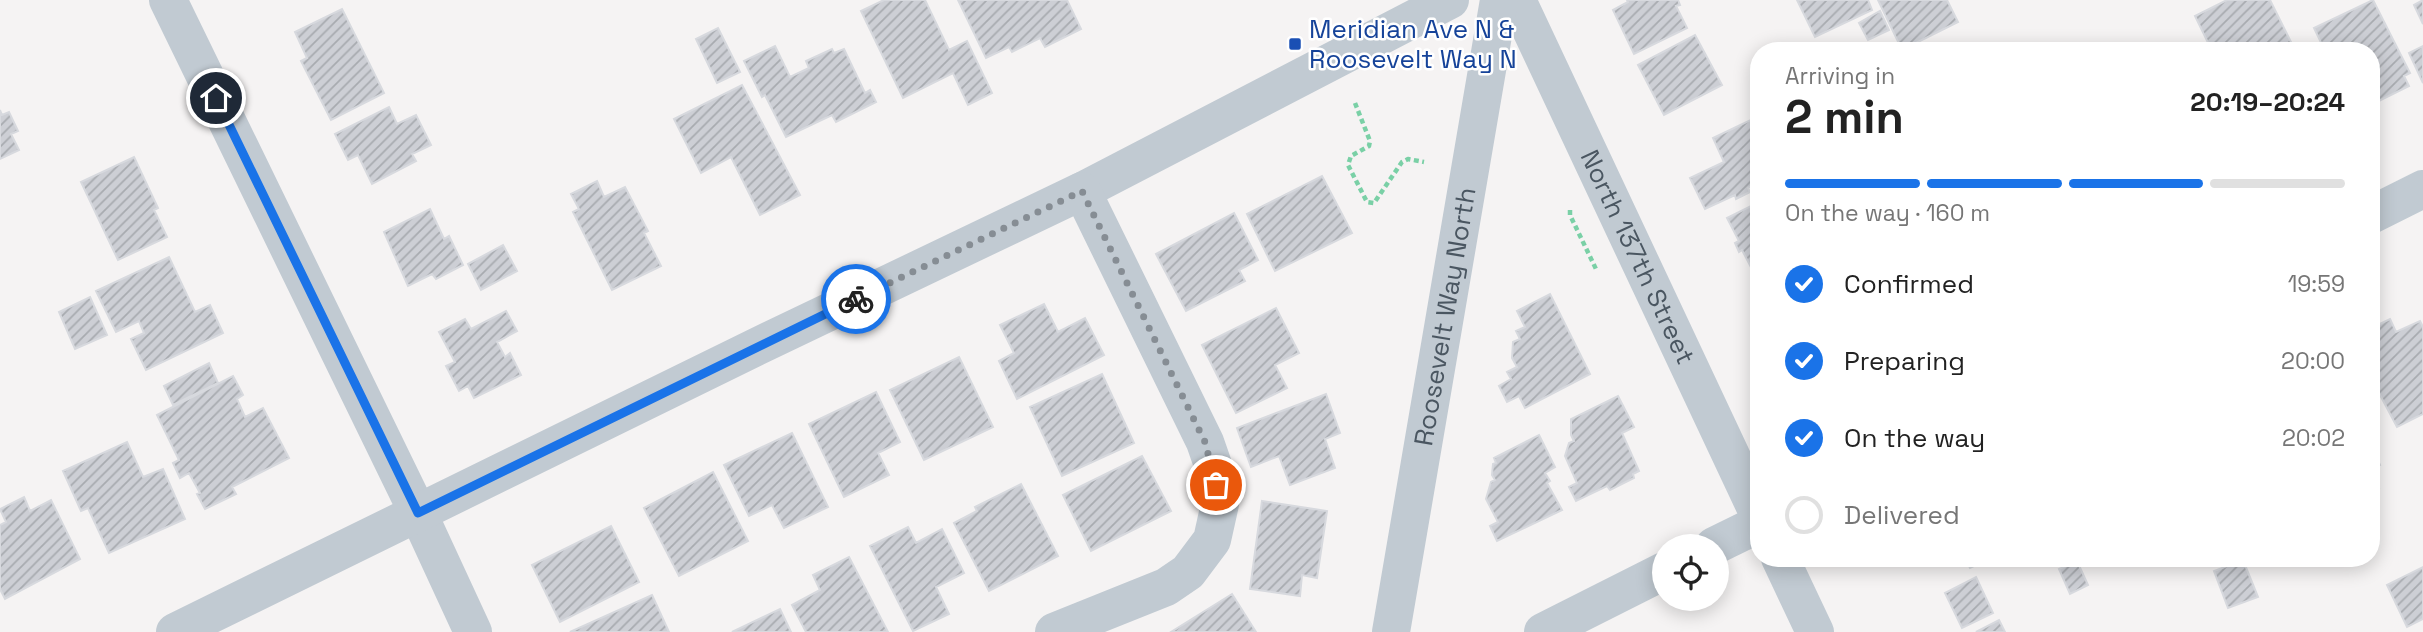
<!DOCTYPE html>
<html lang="en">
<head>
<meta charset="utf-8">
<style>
  body { margin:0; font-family:"Space Grotesk",sans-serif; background:#f2f2f2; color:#222; height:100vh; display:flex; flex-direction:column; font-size:26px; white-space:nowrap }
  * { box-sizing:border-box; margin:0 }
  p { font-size:23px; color:#767676 }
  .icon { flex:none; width:38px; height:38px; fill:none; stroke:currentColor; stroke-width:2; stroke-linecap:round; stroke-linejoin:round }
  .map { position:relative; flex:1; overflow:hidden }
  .details { position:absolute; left:1750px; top:42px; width:630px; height:525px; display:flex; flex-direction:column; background:#fff; border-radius:28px; box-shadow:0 4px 18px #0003 }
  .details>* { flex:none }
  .buttons { position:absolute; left:1652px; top:534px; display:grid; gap:14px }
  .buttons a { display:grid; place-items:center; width:77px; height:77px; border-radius:50%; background:#fff; box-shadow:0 4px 18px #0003; font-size:35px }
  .pin { position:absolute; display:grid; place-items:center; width:60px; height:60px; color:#fff; margin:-30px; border:4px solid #fff; border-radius:50%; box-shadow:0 2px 7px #0007 }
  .courier { position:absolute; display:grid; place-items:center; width:70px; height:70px; margin:-35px; border:5px solid #1a73e8; border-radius:50%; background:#fff; color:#222; box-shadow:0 2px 9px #0007 }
  .summary em { font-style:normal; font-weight:700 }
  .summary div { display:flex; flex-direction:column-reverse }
  .summary { display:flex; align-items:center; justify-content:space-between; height:119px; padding:0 35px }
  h1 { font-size:46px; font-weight:700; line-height:52px }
  .bar { display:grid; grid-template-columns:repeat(4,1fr); gap:10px 7px; align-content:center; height:84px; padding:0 35px }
  .bar i { height:9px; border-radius:5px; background:#e0e0e0 }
  .bar .current { background:#1a73e8 }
  .bar p { grid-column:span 4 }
  ol { padding:0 35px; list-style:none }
  li { display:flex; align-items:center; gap:21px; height:77px }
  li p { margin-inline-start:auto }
  li .icon { padding:7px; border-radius:50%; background:#1a73e8; color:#fff; stroke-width:4 }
  li:last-child { color:#767676 }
  li i { width:38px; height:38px; border:4px solid #e0e0e0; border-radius:50% }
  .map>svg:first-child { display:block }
</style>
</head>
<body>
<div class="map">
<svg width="2423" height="632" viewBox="0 0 2423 632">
  <defs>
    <pattern id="building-hatch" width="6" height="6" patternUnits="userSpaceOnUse" patternTransform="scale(1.75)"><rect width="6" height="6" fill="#cdcfd5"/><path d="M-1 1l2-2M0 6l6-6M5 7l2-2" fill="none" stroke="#a8abb0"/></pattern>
  </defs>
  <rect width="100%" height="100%" fill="#f5f3f3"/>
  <path fill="url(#building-hatch)" stroke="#d7d9de" stroke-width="2" d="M884,0h41l24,50 18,-9 25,52 -24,12 -15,-32 -50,25 -42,-87z
    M958,0h109l14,29 -36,18 -5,-9 -28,14 -3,-5 -23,11z
    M1627,0h51l2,5 -4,1 11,22 -53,26 -21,-44 15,-8z
    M1797,0h71l4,10 -57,27z
    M1878,0h69l11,22 -56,28z
    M2227,0h43l21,42 -18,9h-61l-17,-35z
    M2373,0l37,73 -6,3 5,10 -38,19v-54h-46l-11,-23z
    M2423,0v24l-9,-19z
    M342,9l42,84 -53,27 -30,-59 6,-3 -12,-26z
    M1880,11l9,19 -21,10 -9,-17z
    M718,28l22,44 -23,11 -21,-44z
    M1695,35l27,50 -58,30 -26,-50z
    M775,46l15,31 19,-9 -3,-7 26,-12 2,4 10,-4 21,44 5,-3 6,12 -40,20 -4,-7 -46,22 -21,-42 -3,2 -18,-36z
    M2423,46v37l-14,-30z
    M742,85l58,110 -40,20 -29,-58 -30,16 -27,-54z
    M389,107l8,17 19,-9 15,30 -19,9 4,7 -44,23 -14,-29 -10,5 -13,-26z
    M0,110l2,5 7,-3 9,19 -7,3 8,16 -19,9z
    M1759,116v66l-11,6 2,4 -14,7 -1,-4 -30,14 -15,-31 34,-16 -11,-24z
    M134,157l24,51 -4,2 13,27 -49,23 -37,-78z
    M1322,176l30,57 -77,38 -28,-57z
    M597,181l7,16 21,-10 23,44 -4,2 17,33 -49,24 -39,-78 6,-3 -8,-15z
    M1759,202v69l-5,2 -12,-23 -3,2 -4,-9 4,-2 -12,-23z
    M430,209l14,30 5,-3 14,29 -27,14 -4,-5 -24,12 -24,-54z
    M1234,213l24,47 -19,10 6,11 -59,30 -30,-57z
    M503,245l14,26 -36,19 -13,-26z
    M169,257l26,55 15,-7 13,28 -77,37 -15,-31 13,-6 -5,-12 -23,11 -20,-41z
    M1550,294l40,80 -65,34 -6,-12 -12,6 -8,-16 12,-7 -4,-7 10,-5 -5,-9 1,-16 7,-3 -4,-8 9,-4 -8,-16z
    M90,297l17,38 -32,14 -16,-37z
    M1044,304l14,28 27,-14 19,37 -87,44 -18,-38 15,-8 -14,-28z
    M1276,308l23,45 -24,12 12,23 -51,25 -34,-68z
    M506,311l11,20 -20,11 8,15 5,-4 11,22 -47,23 -6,-12 -9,5 -13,-25 9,-4 -16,-30 26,-13 6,10z
    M2390,319l6,13 24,-11 3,6v87l-26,13 -26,-49v-41l3,-1 -3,-8z
    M959,357l34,70 -69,33 -34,-70z
    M209,363l9,20 -45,22 -9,-19z
    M1102,374l32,69 -72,33 -32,-69z
    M233,376l10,19 -6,4 8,18 18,-9 26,50 -57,29 4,7 -31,15 -8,-15 3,-1 -11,-20 -9,5 -7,-15 6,-3 -22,-45z
    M876,392l24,50 -22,11 11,22 -45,22 -35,-73z
    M1326,394l14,39 -15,6 10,29 -45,17 -11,-29 -28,11 -14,-39z
    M1618,396l16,31 -12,6 17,38 -6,3 1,4 -24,12 -3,-4 -31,15 -7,-14 8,-4 -12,-27 4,-13 5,-2 -3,-6v-16z
    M792,433l36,74 -44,21 -12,-23 -23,11 -25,-51z
    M1539,435l16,32 -10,6 5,8 -3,2 15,27 -65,31 -7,-15 8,-4 -12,-23 5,-17 4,-2 -3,-5 1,-11 3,-1 -2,-5z
    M127,442l16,35 20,-8 22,50 -76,34 -21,-45 -7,3 -18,-40z
    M2371,445l9,20 -9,4z
    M1142,456l29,55 -80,40 -28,-56z
    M2371,469l8,19 -8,4z
    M713,472l35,69 -69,35 -35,-68z
    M1021,484l37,72 -69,35 -35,-68 23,-12 -2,-4z
    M24,497l6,14 21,-11 29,59 -75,40 -5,-10v-64l6,-3 -6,-13z
    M1262,501l65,10 -10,67 -15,-3 -2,21 -50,-7z
    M611,526l28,56 -79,40 -28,-57z
    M908,527l8,16 26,-14 22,44 -28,14 13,27 -36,17 -43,-85z
    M849,557l39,75h-82l-14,-27 28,-15 -7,-15z
    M1965,558h25l-20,10z
    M2243,560l15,37 -30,11 -14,-37z
    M2077,561l11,24 -18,9 -11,-25z
    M2423,567v52l-16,8 -20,-42z
    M1976,577l17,36 -31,15 -17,-35z
    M1232,594l24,38h-85z
    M652,595l17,37h-99z
    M780,609l11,23h-59z
    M1999,620l6,12h-29z"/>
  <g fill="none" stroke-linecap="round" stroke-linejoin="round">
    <path stroke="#7ad0a6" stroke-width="4.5" stroke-dasharray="5 3.5" stroke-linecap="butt" d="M1355,103l15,38 -1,5 -18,10 -3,9 19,37 7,1 28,-41 6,-3 16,3
      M1570,210v5l26,54"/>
    <g stroke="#c1cad2" stroke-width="38">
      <path d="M168,0l250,513 55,119"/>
      <path id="s1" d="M1517,0l242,515"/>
      <path d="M2371,215l52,-26"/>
      <path d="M1714,546l45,-22"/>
      <path d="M1780,558l35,74"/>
      <path d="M175,632l581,-285 326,-156 368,-191"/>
      <path d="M1054,632l112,-45 22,-15 24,-32 8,-36 -7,-39 -8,-23 -123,-251"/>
      <path id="s2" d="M1391,632l108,-632"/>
      <path d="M1543,632l121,-61"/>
    </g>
  </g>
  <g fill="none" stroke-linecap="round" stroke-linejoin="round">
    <path stroke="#868d94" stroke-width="7" stroke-dasharray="0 12.6" d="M856,299l226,-108 123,251 11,43"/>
    <path stroke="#1a73e8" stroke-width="9" d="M216,98l202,415 438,-214"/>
  </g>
  <rect fill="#1a4fb4" stroke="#fff" stroke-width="2.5" x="1288" y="37" width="14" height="14" rx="3.5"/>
  <g text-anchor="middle" stroke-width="5" stroke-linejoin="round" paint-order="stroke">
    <g font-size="26" fill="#164399" stroke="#fff" text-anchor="start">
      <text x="1309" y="38">Meridian Ave N &amp;<tspan x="1309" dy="30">Roosevelt Way N</tspan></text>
    </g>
    <g font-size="26" fill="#4a5661" stroke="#fff">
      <text dy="9" stroke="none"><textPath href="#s1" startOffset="284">North 137th Street</textPath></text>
      <text dy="9" stroke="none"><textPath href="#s2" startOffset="320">Roosevelt Way North</textPath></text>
    </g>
  </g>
</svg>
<div class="buttons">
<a><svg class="icon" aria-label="locate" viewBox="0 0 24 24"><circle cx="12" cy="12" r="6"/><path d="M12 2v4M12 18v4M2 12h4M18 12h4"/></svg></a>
</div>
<div class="pin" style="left:1216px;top:485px;background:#ea580c"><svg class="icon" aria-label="bag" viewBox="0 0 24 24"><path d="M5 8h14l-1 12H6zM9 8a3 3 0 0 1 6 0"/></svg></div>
<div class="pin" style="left:216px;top:98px;background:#1f2937"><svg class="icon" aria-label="home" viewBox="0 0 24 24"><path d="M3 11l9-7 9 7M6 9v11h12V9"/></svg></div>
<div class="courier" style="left:856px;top:299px"><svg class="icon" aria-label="bike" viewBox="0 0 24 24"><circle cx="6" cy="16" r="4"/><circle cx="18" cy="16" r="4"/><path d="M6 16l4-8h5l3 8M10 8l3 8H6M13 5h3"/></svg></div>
<section class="details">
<div class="summary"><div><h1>2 min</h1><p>Arriving in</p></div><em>20:19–20:24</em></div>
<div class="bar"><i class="current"></i><i class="current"></i><i class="current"></i><i></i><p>On the way · 160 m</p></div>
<ol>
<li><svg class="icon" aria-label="check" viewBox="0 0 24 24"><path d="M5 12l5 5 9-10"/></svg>Confirmed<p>19:59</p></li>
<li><svg class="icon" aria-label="check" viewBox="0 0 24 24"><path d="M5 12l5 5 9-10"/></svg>Preparing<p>20:00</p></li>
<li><svg class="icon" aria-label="check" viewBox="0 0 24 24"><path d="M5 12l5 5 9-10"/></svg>On the way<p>20:02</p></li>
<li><i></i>Delivered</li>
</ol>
</section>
</div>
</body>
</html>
